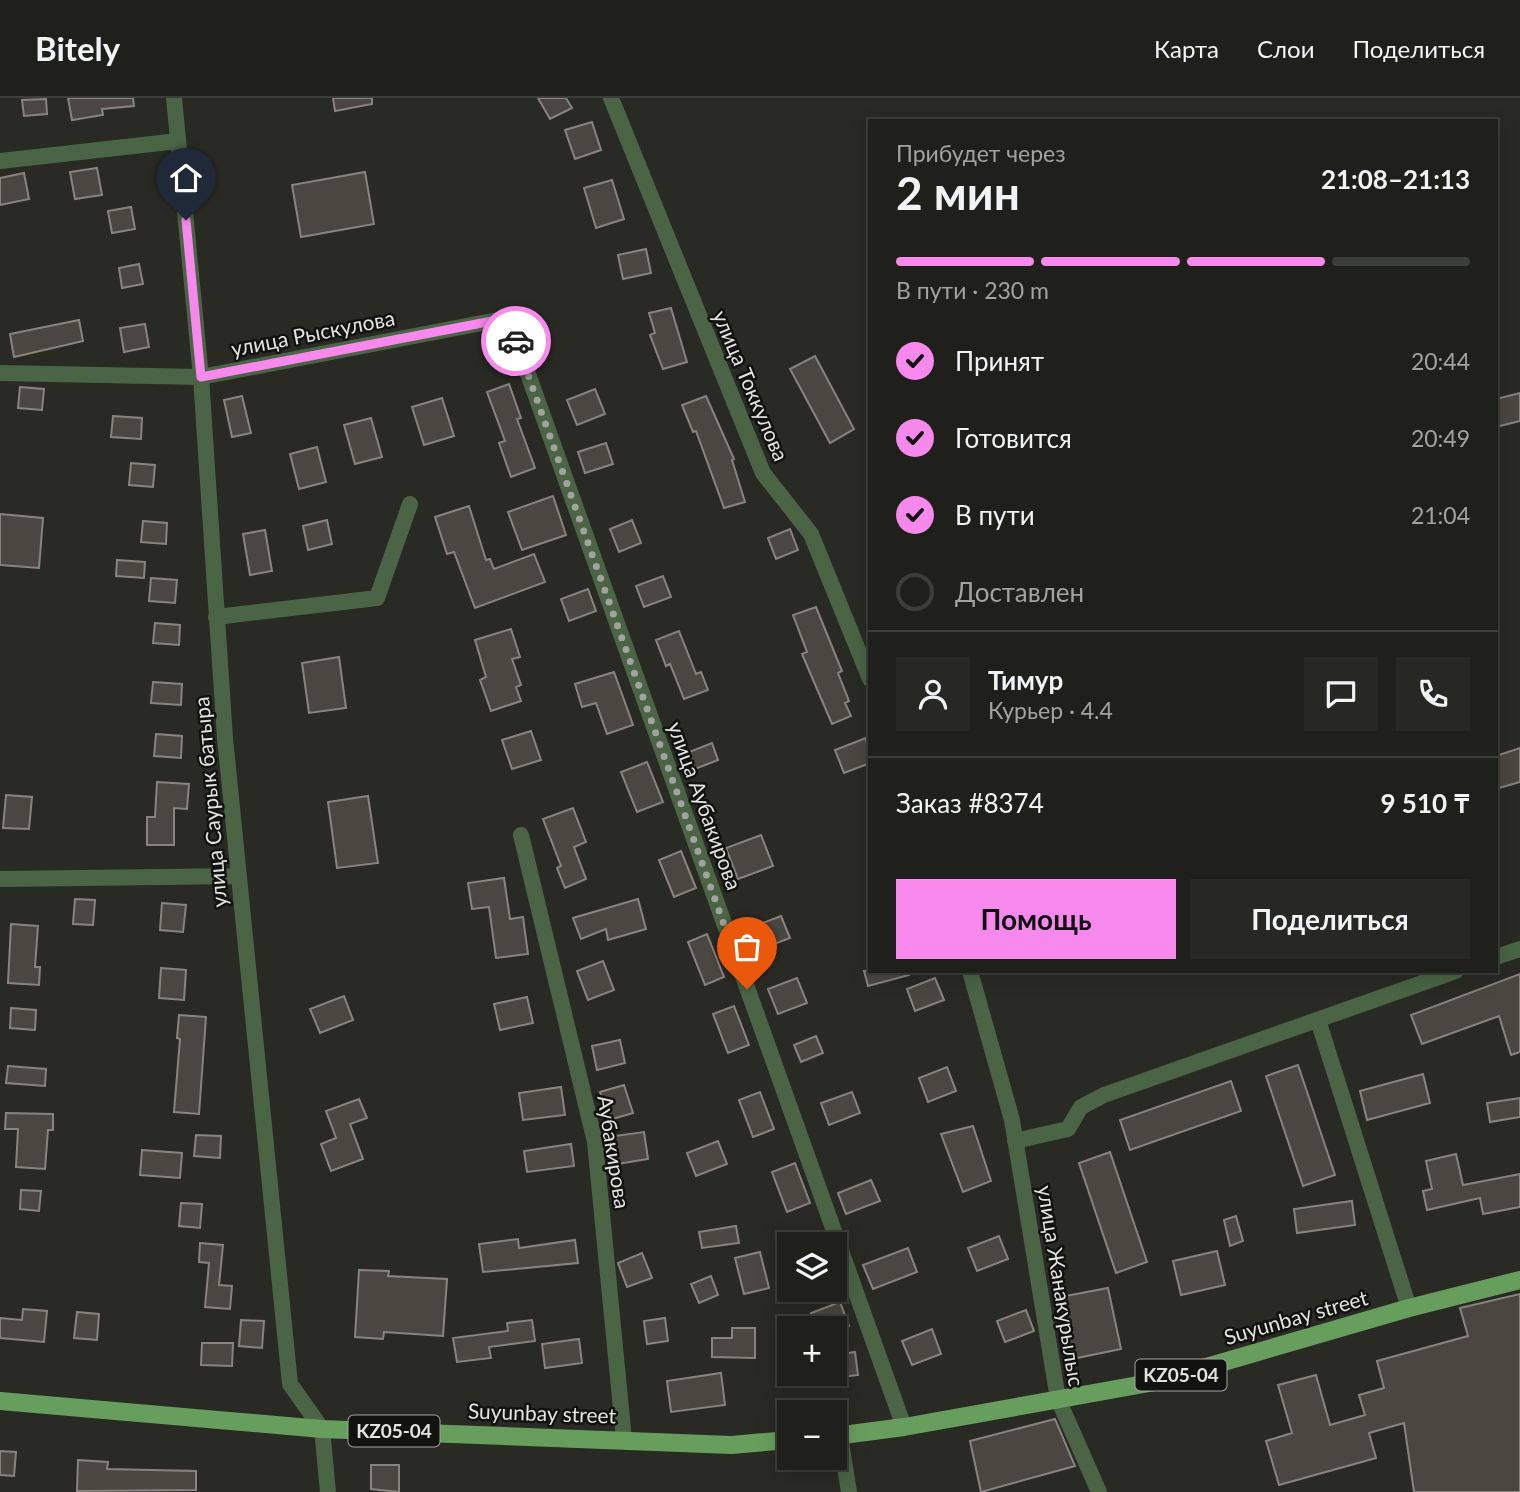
<!DOCTYPE html>
<html lang="ru">
<head>
<meta charset="utf-8">
<style>
  body { margin:0; font-family:Lato,sans-serif; background:#272824; color:#f1f3f6; height:100vh; display:flex; flex-direction:column; font-size:26px; white-space:nowrap }
  * { box-sizing:border-box; margin:0 }
  p { font-size:23px; color:#a1a3a3 }
  .icon { flex:none; width:38px; height:38px; fill:none; stroke:currentColor; stroke-width:2; stroke-linecap:round; stroke-linejoin:round }
  .map { position:relative; flex:1; overflow:hidden }
  .drawer { position:absolute; left:868px; top:21px; width:630px; height:854px; display:flex; flex-direction:column; background:#1f201b; border-radius:0px; box-shadow:0 4px 18px #0003,0 0 0 2px #3c3e3a }
  .drawer>* { flex:none }
  .tools { position:absolute; left:777px; top:1134px; display:grid; gap:14px }
  .tools a { display:grid; place-items:center; width:70px; height:70px; border-radius:0px; background:#1f201b; box-shadow:0 4px 18px #0003,0 0 0 2px #3c3e3a; font-size:35px }
  .pin { position:absolute; display:grid; place-items:center; width:60px; height:60px; color:#fff; margin:-72px -30px; border-radius:50% 50% 50% 0; rotate:-45deg; box-shadow:0 0 7px #0007 }
  .pin .icon { rotate:45deg }
  .courier { position:absolute; display:grid; place-items:center; width:70px; height:70px; margin:-35px; border:5px solid #f788ec; border-radius:50%; background:#fff; color:#222; box-shadow:0 2px 9px #0007 }
  .head em { font-style:normal; font-weight:700 }
  .head div { display:flex; flex-direction:column-reverse }
  .head { display:flex; align-items:center; justify-content:space-between; height:119px; padding:0 28px }
  h1 { font-size:46px; font-weight:700; line-height:52px }
  .bar { display:grid; grid-template-columns:repeat(4,1fr); gap:10px 7px; align-content:center; height:84px; padding:0 28px }
  .bar i { height:9px; border-radius:5px; background:#3c3e3a }
  .bar .on { background:#f788ec }
  .bar p { grid-column:span 4 }
  .line { display:flex; align-items:center; gap:18px; padding:0 28px; border-top:2px solid #3c3e3a }
  .line div { flex:1 }
  .round { display:grid; place-items:center; flex:none; width:74px; height:74px; border-radius:0px; background:#272824 }
  ol { padding:0 28px; list-style:none }
  li { display:flex; align-items:center; gap:21px; height:77px }
  li p { margin-inline-start:auto }
  li .icon { padding:7px; border-radius:50%; background:#f788ec; color:#111; stroke-width:4 }
  li:last-child { color:#a1a3a3 }
  li i { width:38px; height:38px; border:4px solid #3c3e3a; border-radius:50% }
  .button { display:flex; gap:14px; margin-top:auto; padding:14px 28px }
  .button a { flex:1; height:80px; border-radius:0px; background:#f788ec; color:#111; font-size:28px; font-weight:700; line-height:80px; text-align:center }
  .button a+a { background:#272824; color:#f1f3f6 }
  header { display:flex; align-items:center; gap:42px; box-sizing:border-box; height:98px; padding:0 35px; background:#1f201b; border-bottom:2px solid #3c3e3a }
  header strong { font-size:33px }
  nav { display:flex; gap:38px; margin-inline-start:auto; font-size:24px }
  .map>svg:first-child { display:block }
</style>
</head>
<body>
<header>
<strong>Bitely</strong>
<nav><a>Карта</a><a>Слои</a><a>Поделиться</a></nav>
</header>
<div class="map">
<svg width="1520" height="1394" viewBox="0 0 1520 1394">
  <rect width="100%" height="100%" fill="#292a24"/>
  <path fill="#4a4740" stroke="#88847d" stroke-width="2" d="M68,0h65l1,8 -32,3 1,6 -31,5z
    M333,0h39v6l-37,7z
    M538,0h28l6,10 -22,11z
    M46,1l1,15 -23,2 -2,-16z
    M592,24l9,28 -26,9 -10,-29z
    M97,70l5,27 -27,4 -5,-27z
    M365,74l9,52 -73,13 -9,-52z
    M24,75l5,26 -29,6v-27z
    M612,82l12,39 -28,9 -12,-40z
    M131,109l4,22 -23,4 -4,-22z
    M646,151l5,24 -28,6 -5,-24z
    M139,166l4,20 -21,4 -3,-20z
    M671,210l16,54 -24,7 -13,-34 5,-2 -6,-20z
    M79,222l4,21 -69,16 -4,-23z
    M145,226l4,23 -25,5 -4,-24z
    M815,258l39,73 -24,14 -40,-74z
    M509,286l12,34 -4,1 18,49 -24,9 -12,-34 6,-2 -18,-49z
    M20,289l24,2 -2,21 -24,-2z
    M595,291l10,25 -28,11 -10,-25z
    M1520,295v28l-24,6v-28z
    M242,298l9,37 -19,4 -8,-37z
    M706,298l28,63 -2,1 13,42 -21,6 -28,-77 -3,1 -11,-27z
    M442,300l12,38 -30,9 -12,-38z
    M113,318l29,2 -1,21 -30,-2z
    M371,320l11,39 -27,7 -11,-39z
    M606,345l7,21 -28,9 -7,-21z
    M317,349l9,35 -27,7 -9,-35z
    M131,365l24,2 -2,22 -24,-2z
    M553,398l13,39 -44,15 -14,-38z
    M469,408l17,54 4,-1 4,10 40,-15 11,28 -70,26 -21,-56 -7,2 -12,-37z
    M0,416l43,4 -4,50 -39,-3z
    M327,422l5,24 -24,6 -5,-24z
    M632,422l9,23 -22,9 -9,-23z
    M143,423l24,2 -1,21 -25,-2z
    M790,431l8,21 -22,9 -8,-21z
    M265,432l7,41 -22,4 -7,-41z
    M117,462l28,2 -1,16 -28,-2z
    M663,478l8,21 -27,10 -8,-21z
    M151,480l26,2 -2,23 -26,-2z
    M588,491l8,22 -27,10 -8,-22z
    M816,509l26,64 -4,2 11,28 -4,2 6,13 -19,8 -30,-70 5,-2 -14,-37z
    M155,525l25,2 -1,20 -26,-2z
    M511,531l9,28 -8,2 9,26 -5,2 5,14 -30,10 -11,-31 6,-3 -11,-37z
    M679,533l17,43 5,-2 7,18 -24,9 -14,-35 -4,2 -10,-26z
    M339,559l7,51 -37,5 -7,-50z
    M614,574l19,53 -26,9 -11,-31 -14,4 -7,-23z
    M153,584l29,2 -1,21 -30,-2z
    M531,633l10,29 -29,9 -10,-29z
    M156,636l26,2 -1,22 -27,-2z
    M866,640l4,25 -26,10 -9,-23z
    M712,645l6,17 -23,9 -6,-17z
    M1520,650v34l-24,7v-33z
    M647,664l16,40 -26,10 -16,-40z
    M157,684l32,2 -2,25 -13,-1v37h-27v-28h8z
    M6,697l26,2 -3,32 -26,-1z
    M368,698l10,67 -41,5 -9,-66z
    M573,710l13,34 -12,5 12,32 -21,9 -8,-20 4,-2 -18,-47z
    M761,737l12,31 -35,13 -12,-31z
    M681,753l15,37 -22,9 -15,-37z
    M504,780l6,41 13,-2 5,37 -32,4 -7,-51 -17,2 -4,-26z
    M75,801l20,1 -2,25 -20,-1z
    M638,801l8,30 -38,11 -2,-11 -25,10 -8,-21z
    M162,805l24,2 -3,27 -23,-2z
    M781,818l9,22 -29,11 -9,-22z
    M11,826l27,2 -3,41h5l-1,18 -31,-2z
    M707,836l17,43 -19,8 -17,-43z
    M603,863l11,29 -26,10 -11,-29z
    M161,870l25,2 -2,30 -25,-2z
    M864,873h44l1,4 -41,11z
    M1520,876v78l-9,3 -12,-39 -77,28 -11,-29z
    M797,880l10,25 -29,11 -10,-25z
    M935,880l9,22 -29,11 -8,-22z
    M344,898l9,24 -33,13 -10,-24z
    M527,899l6,26 -33,7 -6,-26z
    M734,908l15,39 -21,8 -15,-39z
    M11,910l25,2 -1,20 -25,-2z
    M179,917l27,2 -7,97 -25,-2 6,-73 -3,-1z
    M816,938l7,17 -22,9 -7,-17z
    M620,942l5,23 -28,7 -5,-24z
    M1298,967l37,110 -32,11 -37,-110z
    M8,968l38,3 -1,17 -39,-3z
    M947,969l9,24 -28,11 -9,-24z
    M1423,976l7,29 -63,17 -7,-29z
    M1231,983l10,30 -111,39 -10,-30z
    M624,987l9,28 -24,7 -9,-28z
    M561,989l4,28 -42,5 -4,-27z
    M760,994l14,37 -21,8 -14,-37z
    M852,994l8,21 -31,12 -8,-22z
    M1520,1000v19l-30,5 -3,-19z
    M359,1001l8,19 -17,6 13,35 -32,12 -10,-27 15,-6 -10,-27z
    M6,1015l47,1v16h-5l-3,39 -29,-2 2,-38h-13z
    M973,1028l18,55 -28,11 -22,-58z
    M644,1034l4,27 -37,6 -4,-28z
    M196,1037l25,1 -1,22 -26,-2z
    M718,1043l9,23 -31,12 -9,-23z
    M571,1046l3,22 -47,6 -3,-21z
    M142,1052l40,3 -2,25 -40,-3z
    M1110,1054l37,110 -31,11 -37,-110z
    M1456,1056l7,31 57,-11v33l-37,7 -3,-16 -53,12 -4,-19 9,-2 -6,-28z
    M795,1065l15,40 -23,9 -15,-40z
    M871,1082l9,21 -34,13 -8,-21z
    M21,1092l20,1 -2,20 -19,-2z
    M1352,1103l3,24 -58,8 -3,-24z
    M181,1105l21,1 -2,24 -21,-2z
    M1236,1118l7,25 -13,5 -6,-26z
    M736,1128l3,17 -37,5 -3,-16z
    M999,1138l9,23 -31,12 -9,-23z
    M518,1141l1,9 56,-8 3,23 -95,9 -4,-28z
    M200,1145l23,2 -4,40 13,1 -2,23 -25,-2 4,-44 -10,-1z
    M908,1150l9,24 -44,17 -10,-24z
    M1217,1153l8,34 -44,10 -8,-34z
    M760,1154l9,36 -25,6 -9,-36z
    M642,1155l10,25 -25,9 -9,-24z
    M359,1172l30,1 -1,5 59,3 -4,57 -59,-4 -1,7 -28,-2z
    M711,1178l7,19 -19,8 -8,-19z
    M1108,1190l13,61 -49,10 -12,-62z
    M1520,1196v198h-106l-10,-69 -35,10 7,25 -97,27 -13,-44 26,-8 -14,-48 38,-10 14,50 35,-10 -6,-20 25,-7 -7,-27 91,-25 -8,-28z
    M840,1204l9,24 -14,5v-3h-18l-6,-15z
    M23,1211l24,2 -3,31 -44,-4v-20l22,2z
    M1026,1212l8,21 -29,11 -8,-21z
    M77,1214l22,2 -2,26 -23,-2z
    M665,1220l3,23 -21,3 -3,-23z
    M241,1222l23,1 -2,27 -23,-2z
    M532,1222l3,21 -46,6 2,11 -34,4 -4,-24 55,-7 -1,-8z
    M732,1230h23v30l-43,-1v-19h20z
    M932,1231l9,25 -29,11 -10,-24z
    M579,1241l3,24 -37,5 -3,-24z
    M202,1245h31l-1,23 -31,-1z
    M855,1254l3,23 -23,3v-23z
    M721,1275l4,32 -54,7 -4,-31z
    M781,1276h36l1,7 -35,5z
    M1055,1321l20,47 -94,26 -11,-51z
    M0,1353l16,1 -2,24 -14,-1z
    M78,1362l30,2 -1,7 89,2v19l-119,1z
    M371,1367h28v27l-28,-3z"/>
  <g fill="none" stroke-linecap="round" stroke-linejoin="round">
    <path stroke="#4a6445" stroke-width="16" d="M174,0l27,279 24,361 65,646 32,45 6,63
      M611,0l152,375 48,61 59,145
      M0,63l178,-20
      M0,275l201,4 307,-59 396,1109
      M216,519l161,-19 33,-94
      M521,737l74,307 29,297
      M0,781l239,-3
      M1496,859l24,-8
      M970,873l42,149 46,279 41,93
      M1318,922l91,288
      M1015,1043l53,-12 13,-22 23,-12 352,-124
      M840,1338l9,56"/>
    <path stroke="#689e5d" stroke-width="18" d="M0,1303l322,28 409,16 58,-5
      M835,1338l69,-9 251,-45 254,-74 111,-28"/>
  </g>
  <g fill="none" stroke-linecap="round" stroke-linejoin="round">
    <path stroke="#a2a29e" stroke-width="7" stroke-dasharray="0 12.6" d="M516,243l231,648"/>
    <path stroke="#f788ec" stroke-width="9" d="M186,122l15,157 307,-59 8,23"/>
  </g>
  <g text-anchor="middle" stroke-width="5" stroke-linejoin="round" paint-order="stroke">
    <g fill="#121210" stroke="#a4a4a1" stroke-width="2">
      <rect x="1135.5" y="1261.5" width="91" height="31" rx="5"/>
      <rect x="348.5" y="1317.5" width="91" height="31" rx="5"/>
    </g>
    <g font-size="19" font-weight="bold" fill="#e3e3df">
      <text x="1181" y="1284">KZ05-04</text>
      <text x="394" y="1340">KZ05-04</text>
    </g>
    <g font-size="21" fill="#e3e3df" stroke="#121210">
      <text transform="translate(313 236) rotate(-11)" y="7">улица Рыскулова</text>
      <text transform="translate(750 288) rotate(67)" y="7">улица Токкулова</text>
      <text transform="translate(211 704) rotate(-95)" y="7">улица Саурык батыра</text>
      <text transform="translate(704 708) rotate(70)" y="7">улица Аубакирова</text>
      <text transform="translate(613 1054) rotate(81)" y="7">Аубакирова</text>
      <text transform="translate(1060 1188) rotate(81)" y="7">улица Жанакурылыс</text>
      <text transform="translate(1296 1220) rotate(-16)" y="7">Suyunbay street</text>
      <text transform="translate(542 1316) rotate(2)" y="7">Suyunbay street</text>
    </g>
  </g>
</svg>
<div class="tools">
<a><svg class="icon" aria-label="layers" viewBox="0 0 24 24"><path d="M12 4l9 5-9 5-9-5zM3 14l9 5 9-5"/></svg></a>
<a>+</a>
<a>−</a>
</div>
<div class="pin" style="left:747px;top:891px;background:#ea580c"><svg class="icon" aria-label="bag" viewBox="0 0 24 24"><path d="M5 8h14l-1 12H6zM9 8a3 3 0 0 1 6 0"/></svg></div>
<div class="pin" style="left:186px;top:122px;background:#1f2937"><svg class="icon" aria-label="home" viewBox="0 0 24 24"><path d="M3 11l9-7 9 7M6 9v11h12V9"/></svg></div>
<div class="courier" style="left:516px;top:243px"><svg class="icon" aria-label="car" viewBox="0 0 24 24"><path d="M5 17H2v-5l4-1 3-4h7l3 4 3 1v5h-3M9 17h6M6 11h13"/><circle cx="7" cy="17" r="2"/><circle cx="17" cy="17" r="2"/></svg></div>
<section class="drawer">
<div class="head"><div><h1>2 мин</h1><p>Прибудет через</p></div><em>21:08–21:13</em></div>
<div class="bar"><i class="on"></i><i class="on"></i><i class="on"></i><i></i><p>В пути · 230 m</p></div>
<ol>
<li><svg class="icon" aria-label="check" viewBox="0 0 24 24"><path d="M5 12l5 5 9-10"/></svg>Принят<p>20:44</p></li>
<li><svg class="icon" aria-label="check" viewBox="0 0 24 24"><path d="M5 12l5 5 9-10"/></svg>Готовится<p>20:49</p></li>
<li><svg class="icon" aria-label="check" viewBox="0 0 24 24"><path d="M5 12l5 5 9-10"/></svg>В пути<p>21:04</p></li>
<li><i></i>Доставлен</li>
</ol>
<div class="line" style="height:126px"><a class="round"><svg class="icon" aria-label="person" viewBox="0 0 24 24"><circle cx="12" cy="8" r="4"/><path d="M4 21q1-7 8-7t8 7"/></svg></a><div><b>Тимур</b><p>Курьер · 4.4</p></div><a class="round"><svg class="icon" aria-label="chat" viewBox="0 0 24 24"><path d="M4 5h16v11H9l-5 4z"/></svg></a><a class="round"><svg class="icon" aria-label="phone" viewBox="0 0 24 24"><path d="M5 4h4l2 5-3 2q2 4 5 5l2-3 5 2v4C11 20 4 13 5 4z"/></svg></a></div>
<div class="line" style="height:91px"><div>Заказ #8374</div><b>9 510 ₸</b></div>
<div class="button"><a>Помощь</a><a>Поделиться</a></div>
</section>
</div>
</body>
</html>
